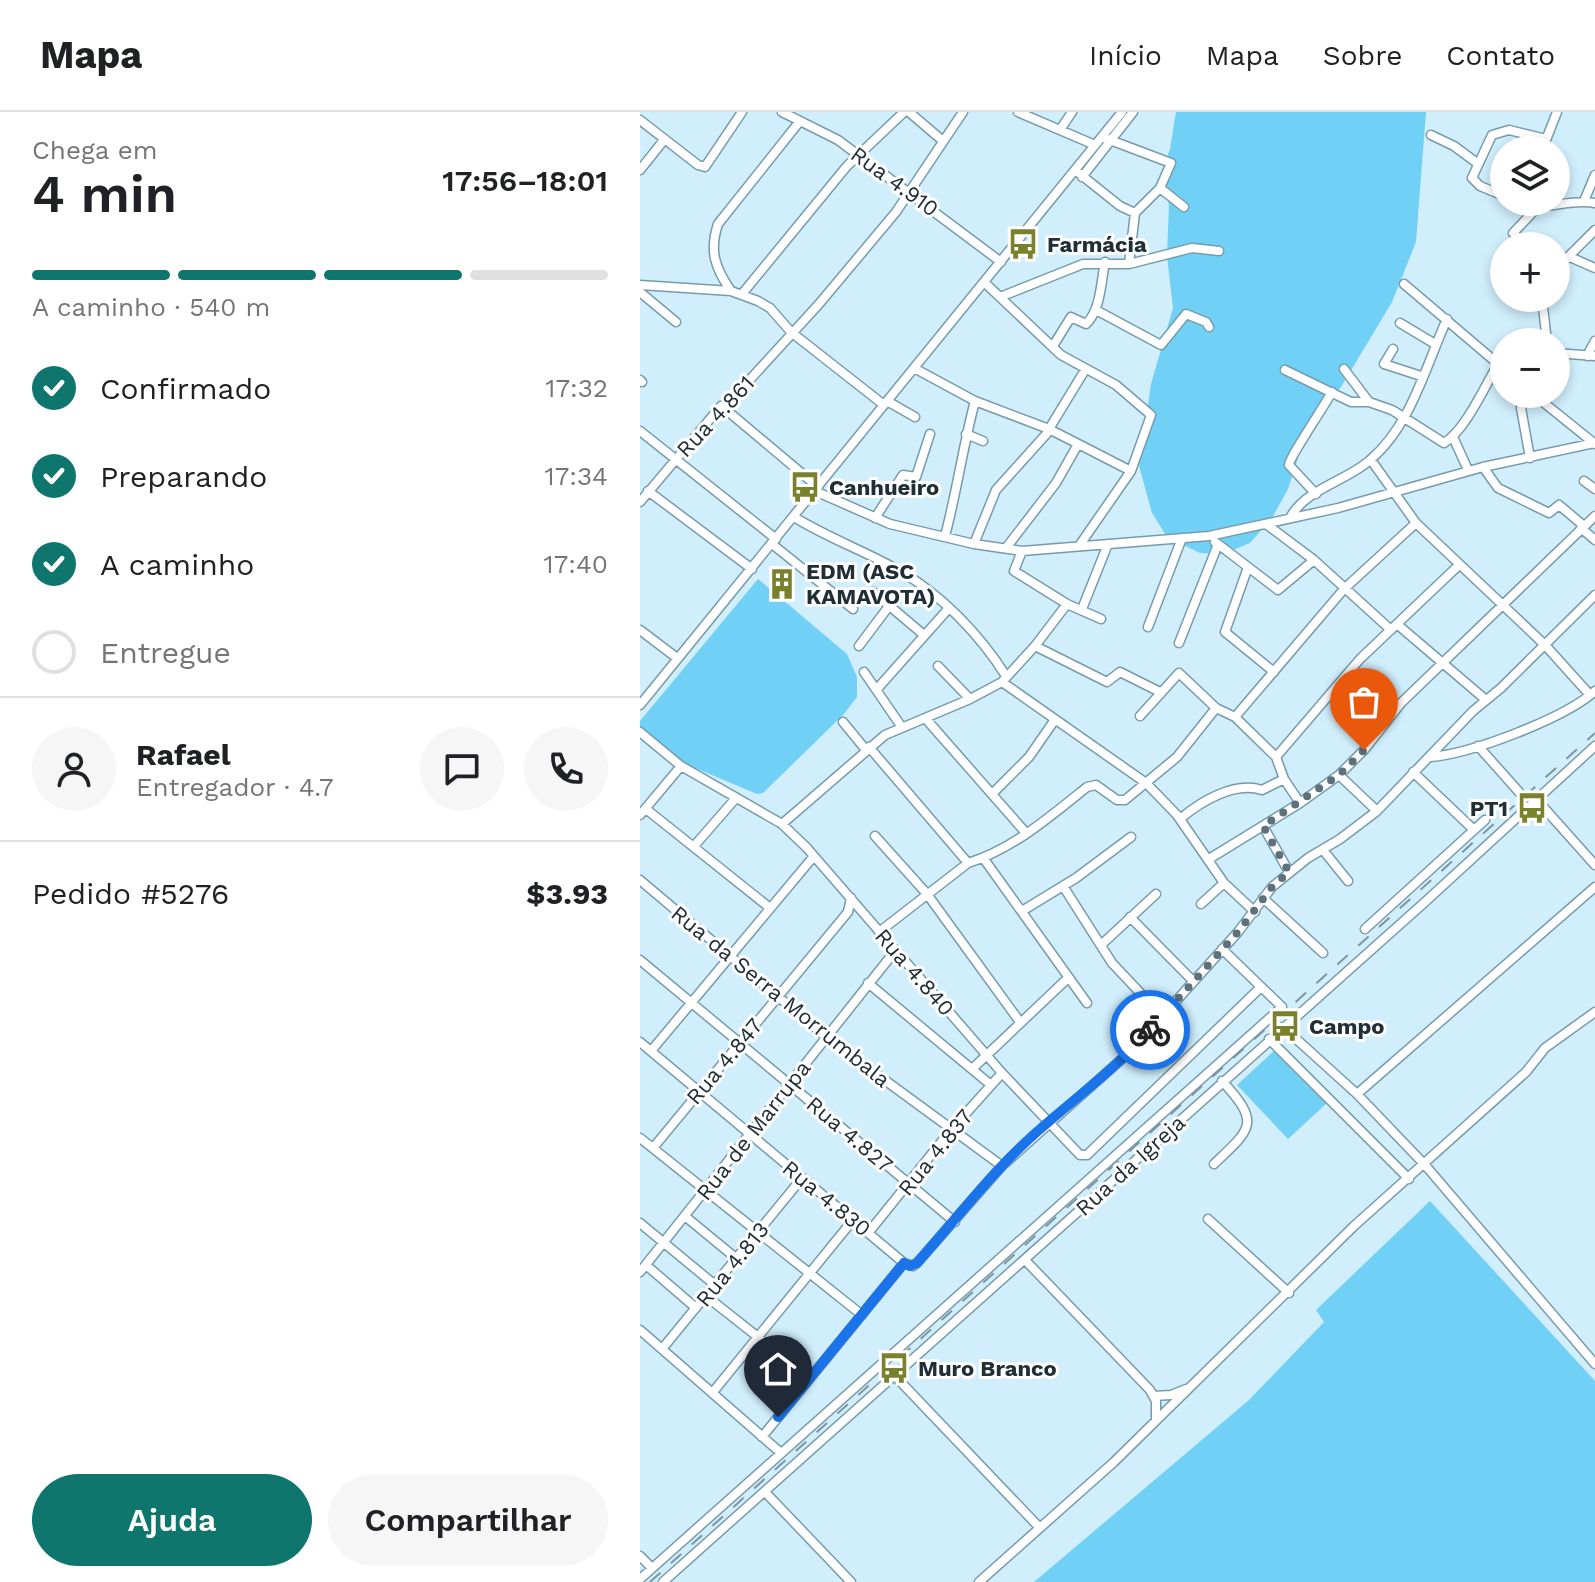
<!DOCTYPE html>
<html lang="pt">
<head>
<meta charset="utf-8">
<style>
  body { margin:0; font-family:"Work Sans",sans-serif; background:#f6f6f6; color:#202124; height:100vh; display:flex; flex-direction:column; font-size:30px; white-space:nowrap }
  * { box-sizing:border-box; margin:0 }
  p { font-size:26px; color:#757577 }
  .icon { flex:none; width:44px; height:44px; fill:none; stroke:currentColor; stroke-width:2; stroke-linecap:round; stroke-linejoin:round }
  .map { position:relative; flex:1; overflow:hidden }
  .side { display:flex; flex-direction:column; background:#fff; width:640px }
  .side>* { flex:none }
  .fabs { position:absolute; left:850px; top:24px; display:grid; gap:16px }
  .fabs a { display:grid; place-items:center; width:80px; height:80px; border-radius:50%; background:#fff; box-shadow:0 4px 12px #0003; font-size:40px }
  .pin { position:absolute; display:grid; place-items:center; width:68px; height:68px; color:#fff; margin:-82px -34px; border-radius:50% 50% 50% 0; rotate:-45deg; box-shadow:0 0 8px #0007 }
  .pin .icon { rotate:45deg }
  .courier { position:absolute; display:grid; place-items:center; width:80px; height:80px; margin:-40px; border:6px solid #1a73e8; border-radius:50%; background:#fff; color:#222; box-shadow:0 2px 10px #0007 }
  .summary em { font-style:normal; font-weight:600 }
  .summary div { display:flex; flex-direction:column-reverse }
  .summary { display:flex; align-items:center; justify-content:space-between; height:136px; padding:0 32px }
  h1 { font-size:52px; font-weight:600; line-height:60px }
  .bar { display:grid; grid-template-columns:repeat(4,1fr); gap:12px 8px; align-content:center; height:96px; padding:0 32px }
  .bar i { height:10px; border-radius:6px; background:#e0e0e0 }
  .bar .current { background:#0f766e }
  .bar p { grid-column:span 4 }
  .line { display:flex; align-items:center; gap:20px; padding:0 32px; border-top:2px solid #e0e0e0 }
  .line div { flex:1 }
  .round { display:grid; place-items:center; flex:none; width:84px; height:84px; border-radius:42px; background:#f6f6f6 }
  ol { padding:0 32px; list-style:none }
  li { display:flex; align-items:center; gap:24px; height:88px }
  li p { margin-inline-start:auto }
  li .icon { padding:8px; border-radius:50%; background:#0f766e; color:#fff; stroke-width:4 }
  li:last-child { color:#757577 }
  li i { width:44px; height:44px; border:4px solid #e0e0e0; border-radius:50% }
  .action { display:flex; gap:16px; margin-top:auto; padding:16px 32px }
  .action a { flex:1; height:92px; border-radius:48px; background:#0f766e; color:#fff; font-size:32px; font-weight:600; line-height:92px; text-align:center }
  .action a+a { background:#f6f6f6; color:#202124 }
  header { display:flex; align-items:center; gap:48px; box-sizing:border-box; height:112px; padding:0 40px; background:#fff; border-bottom:2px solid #e0e0e0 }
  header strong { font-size:38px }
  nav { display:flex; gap:44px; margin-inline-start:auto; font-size:28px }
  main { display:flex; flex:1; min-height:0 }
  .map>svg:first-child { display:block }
</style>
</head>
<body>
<header>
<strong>Mapa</strong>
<nav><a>Início</a><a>Mapa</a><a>Sobre</a><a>Contato</a></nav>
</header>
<main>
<section class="side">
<div class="summary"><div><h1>4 min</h1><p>Chega em</p></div><em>17:56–18:01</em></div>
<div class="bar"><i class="current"></i><i class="current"></i><i class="current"></i><i></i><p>A caminho · 540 m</p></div>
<ol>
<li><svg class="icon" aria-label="check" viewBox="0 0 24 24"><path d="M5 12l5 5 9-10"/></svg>Confirmado<p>17:32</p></li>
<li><svg class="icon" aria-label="check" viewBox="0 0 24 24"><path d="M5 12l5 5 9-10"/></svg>Preparando<p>17:34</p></li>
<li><svg class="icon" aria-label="check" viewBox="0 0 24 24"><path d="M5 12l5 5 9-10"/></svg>A caminho<p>17:40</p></li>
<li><i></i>Entregue</li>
</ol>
<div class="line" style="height:144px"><a class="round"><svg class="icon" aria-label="person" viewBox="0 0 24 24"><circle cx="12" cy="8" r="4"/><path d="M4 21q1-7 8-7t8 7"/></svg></a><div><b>Rafael</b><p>Entregador · 4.7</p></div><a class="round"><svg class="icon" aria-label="chat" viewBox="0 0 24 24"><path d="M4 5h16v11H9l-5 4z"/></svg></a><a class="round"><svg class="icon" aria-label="phone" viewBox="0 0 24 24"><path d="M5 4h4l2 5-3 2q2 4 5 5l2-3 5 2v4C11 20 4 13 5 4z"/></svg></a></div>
<div class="line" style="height:104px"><div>Pedido #5276</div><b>$3.93</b></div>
<div class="action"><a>Ajuda</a><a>Compartilhar</a></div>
</section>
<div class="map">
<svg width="955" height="1470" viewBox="0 0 955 1470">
  <rect width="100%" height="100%" fill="#d0eefc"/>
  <path fill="#71d0f5" d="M536,0h250l-10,130 -24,60 -51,85 -33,40 -20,62 -16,29 -22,25 -26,11 -24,-1 -33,-16 -15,-24 -13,-47 12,-82 22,-76 -6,-52 2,-51 -8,-30 9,-26z
    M118,467l89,75 10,23v20l-13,17 -81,79 -6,1 -69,-29 -48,-36v-8z
    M637,936l51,54 -40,37 -51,-54z
    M790,1089l165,180v201h-561l215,-182 75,-78 -8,-12z"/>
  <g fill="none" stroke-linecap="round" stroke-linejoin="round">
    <defs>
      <path id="minor" d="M142,0l56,28 163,122
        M269,0l34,29
        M378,0l77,33
        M0,8l58,45 7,2 37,-55
        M420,18l12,-18
        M791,23l23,11 23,17
        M462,25l69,26 -11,25 -25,25
        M902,38l15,-38
        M0,58l24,-30
        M435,58l45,36 15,7 -6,51
        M442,65l51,-65
        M520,76l24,19
        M864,84l-24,-10 -8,-8 20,-43 17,-5 37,9
        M944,89l11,-26
        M878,90c25,11 50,-4 77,1
        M888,134l-15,-13 24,-25
        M930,145l25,11
        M916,157l39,-39
        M344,170l77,73 55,30 35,30 -20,56 -52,75
        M764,172l100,85
        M0,173l91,6 27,10 12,7 21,24 93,73
        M91,179c-16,-23 -22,-40 -13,-67l82,-103
        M0,180l36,30
        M102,182l105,-128 57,-54
        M360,185l83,-33h46l63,-16 27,3
        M902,186l5,44
        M456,198l65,35 25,-31 20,8 3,5
        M760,211l35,21
        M413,234l18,-29 15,7c15,-14 15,-43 19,-62
        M753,237l-9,15 37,12
        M916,241l39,3
        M947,244l8,-15
        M274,256l61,33 74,28 82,42
        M704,257l25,33
        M645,258l66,32h18l23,8 52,33c21,-12 41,-57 54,-79
        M0,268l2,2
        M882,282l-1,14 9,50
        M893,282l62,50
        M247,289l28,16
        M84,296l94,79
        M409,317l36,-59
        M0,319l136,108
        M326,322l17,7
        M813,325l15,33
        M731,348l45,63 129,122 45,50
        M843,355l15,21 51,25 10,-8 25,21
        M944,369l11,8
        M8,379l104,78
        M175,379l75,33 84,20 48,7 187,-15 129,-28 145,-41 112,-24
        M676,382l-27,-29c0,-7 36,-60 43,-73
        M0,390l81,-96 3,2 95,-104 77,-92 67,-100
        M154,405c34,21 71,34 106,54 42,24 80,64 106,105
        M235,406l28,-43 13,2 14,-43
        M650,406c15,-29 57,-37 80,-58 41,-34 56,-95 77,-141
        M626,412l48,36 77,70
        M941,416l14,12
        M305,424c12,-45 18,-90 30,-135
        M132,432l81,65
        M334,432l22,-54 54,-60
        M578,432l60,46 36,-30
        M366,436l50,-65 21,-37
        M382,439l-8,20 53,33 34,15
        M608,455l-23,65 49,40
        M233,480l51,43
        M442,497l26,-65
        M758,513l88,75
        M508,515l34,-89
        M0,518l37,28
        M539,531l34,-86 5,-13 -3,-2
        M219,534l30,-40
        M395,534l72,36 13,-10 40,20
        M298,554l32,33
        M224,560l37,54
        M362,570l144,101 31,32 47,68 31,29
        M237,577l72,-81
        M0,593l482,-593
        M500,604l39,-43 37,35
        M595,605l41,40 8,22 16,24
        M286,607l100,114
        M203,610l23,28
        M0,620l41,34 101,58 25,24 195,225 78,82h7l174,-168
        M838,634l41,46
        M229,635l99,116
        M636,645l84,-98 99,-94
        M790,645c41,-3 135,-39 165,-66
        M773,660l61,58
        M699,663l38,36
        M353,681l36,-36 25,-36
        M897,688l58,65
        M6,697l124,99
        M0,703l41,-49
        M540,707c20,-17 54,-38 82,-29l22,-11
        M142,712l103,-89 85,-36 32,-17 33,-36 32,-42
        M623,714l26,46
        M235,724l52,58 93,128
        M55,733l41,-47
        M683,738l25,31
        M344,747l103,144
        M569,747l91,-56 39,-28 25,-25 37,-47 194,-187
        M0,768l186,157 176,129
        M423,774l49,77 50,53
        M623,786l60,55
        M561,792l23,-21
        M382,799l54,-33 55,-41
        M490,805l63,64
        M725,817l120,-109
        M239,820l89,-69c45,-14 83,-47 119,-76l9,-2 21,15h8l52,-43 39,-49 19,9 109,-128 72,-66
        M461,833l55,-51
        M0,848l315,262
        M228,871l123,102
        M643,915l74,67 68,71 170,199
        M629,927l140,140
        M0,930l264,221
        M11,939l163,-195
        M332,957l96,-91
        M717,982l238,-207
        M0,1026l222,177
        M13,1036l195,-236 3,-14
        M574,1052c38,-36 47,-41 8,-83
        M46,1105l51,42
        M568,1107l81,74
        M0,1111l75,62
        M229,1120l82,-102 51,-57
        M385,1148l125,130 6,11v19
        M264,1151l9,3 4,-3 85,-97 131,-117 105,-117 34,-45 36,-29 32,-19 37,-28 96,-100 28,-23 94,-93
        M6,1153l50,43
        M0,1160l255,-321
        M66,1184l104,82
        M0,1218l141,123
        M22,1237l140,-171
        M255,1264l144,151
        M73,1280l140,-172
        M514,1284l17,-1 15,-6
        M122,1325l142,-174
        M125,1380l86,90
        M0,1444l12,12
        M0,1467l642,-572 -60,-58
        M23,1470l762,-680 170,-156
        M339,1470l135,-120 240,-236 172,-154 19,-24 50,-36"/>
    </defs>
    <use href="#minor" stroke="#779bab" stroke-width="11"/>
    <use href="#minor" stroke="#fff" stroke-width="8"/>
    <path stroke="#7e95a0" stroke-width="2" stroke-dasharray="14 14" stroke-linecap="butt" d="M10,1470l945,-849"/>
  </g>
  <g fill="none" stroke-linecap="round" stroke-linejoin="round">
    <path stroke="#5e717b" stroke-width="8" stroke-dasharray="0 14.4" d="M510,918l88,-98 34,-45 17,-15 -26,-46 76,-51 25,-25"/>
    <path stroke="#1a73e8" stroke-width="10" d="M138,1305l126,-154 6,3 7,-3c42,-47 81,-99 129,-139 36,-31 72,-58 104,-94"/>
  </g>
  <defs>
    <symbol id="bus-bare" viewBox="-9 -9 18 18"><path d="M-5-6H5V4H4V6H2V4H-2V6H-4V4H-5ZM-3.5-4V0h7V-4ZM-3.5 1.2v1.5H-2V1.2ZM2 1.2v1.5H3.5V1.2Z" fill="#79812d" stroke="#fff" stroke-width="2.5" paint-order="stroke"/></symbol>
    <symbol id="building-bare" viewBox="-9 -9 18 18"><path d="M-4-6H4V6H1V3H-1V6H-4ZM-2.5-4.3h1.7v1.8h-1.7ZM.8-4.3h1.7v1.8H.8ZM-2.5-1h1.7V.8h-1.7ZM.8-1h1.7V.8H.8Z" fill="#79812d" stroke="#fff" stroke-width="2.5" paint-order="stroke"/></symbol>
  </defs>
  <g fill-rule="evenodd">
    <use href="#bus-bare" x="361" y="110" width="44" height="44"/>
    <use href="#bus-bare" x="143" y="353" width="44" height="44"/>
    <use href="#building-bare" x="120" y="450" width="44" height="44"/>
    <use href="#bus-bare" x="870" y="674" width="44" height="44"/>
    <use href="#bus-bare" x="623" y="892" width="44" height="44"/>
    <use href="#bus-bare" x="232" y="1234" width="44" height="44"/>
  </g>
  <g text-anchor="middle" stroke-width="6" stroke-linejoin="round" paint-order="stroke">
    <g font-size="22" fill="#202e35" stroke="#fff">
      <text transform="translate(255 69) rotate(36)" y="8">Rua 4.910</text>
      <text transform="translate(75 304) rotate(-47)" y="8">Rua 4.861</text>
      <text transform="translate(275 860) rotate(49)" y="8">Rua 4.840</text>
      <text transform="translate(141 884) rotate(39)" y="8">Rua da Serra Morrumbala</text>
      <text transform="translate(84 949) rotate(-50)" y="8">Rua 4.847</text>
      <text transform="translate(113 1018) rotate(-52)" y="8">Rua de Marrupa</text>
      <text transform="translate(210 1022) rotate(40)" y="8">Rua 4.827</text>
      <text transform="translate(295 1040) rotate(-51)" y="8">Rua 4.837</text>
      <text transform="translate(490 1053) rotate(-42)" y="8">Rua da Igreja</text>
      <text transform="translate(187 1086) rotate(39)" y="8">Rua 4.830</text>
      <text transform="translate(92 1152) rotate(-51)" y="8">Rua 4.813</text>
    </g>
    <g font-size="22" font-weight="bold" fill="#202e35" stroke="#fff" text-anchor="start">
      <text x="407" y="140">Farmácia</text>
      <text x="189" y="383">Canhueiro</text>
      <text x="166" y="467">EDM (ASC<tspan x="166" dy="25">KAMAVOTA)</tspan></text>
      <text x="868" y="704" text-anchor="end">PT1</text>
      <text x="669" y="922">Campo</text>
      <text x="278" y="1264">Muro Branco</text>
    </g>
  </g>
</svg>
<div class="fabs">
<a><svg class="icon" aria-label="layers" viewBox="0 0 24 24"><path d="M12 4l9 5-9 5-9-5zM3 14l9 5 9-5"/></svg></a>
<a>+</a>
<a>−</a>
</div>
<div class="pin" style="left:724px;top:638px;background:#ea580c"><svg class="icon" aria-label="bag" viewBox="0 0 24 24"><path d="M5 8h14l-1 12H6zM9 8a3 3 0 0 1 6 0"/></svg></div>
<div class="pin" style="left:138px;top:1305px;background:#1f2937"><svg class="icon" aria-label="home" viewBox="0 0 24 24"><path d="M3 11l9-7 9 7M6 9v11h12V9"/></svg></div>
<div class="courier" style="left:510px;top:918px"><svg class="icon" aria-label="bike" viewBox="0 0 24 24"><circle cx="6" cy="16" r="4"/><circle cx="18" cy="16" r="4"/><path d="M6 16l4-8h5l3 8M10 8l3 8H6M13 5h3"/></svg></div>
</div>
</main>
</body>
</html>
